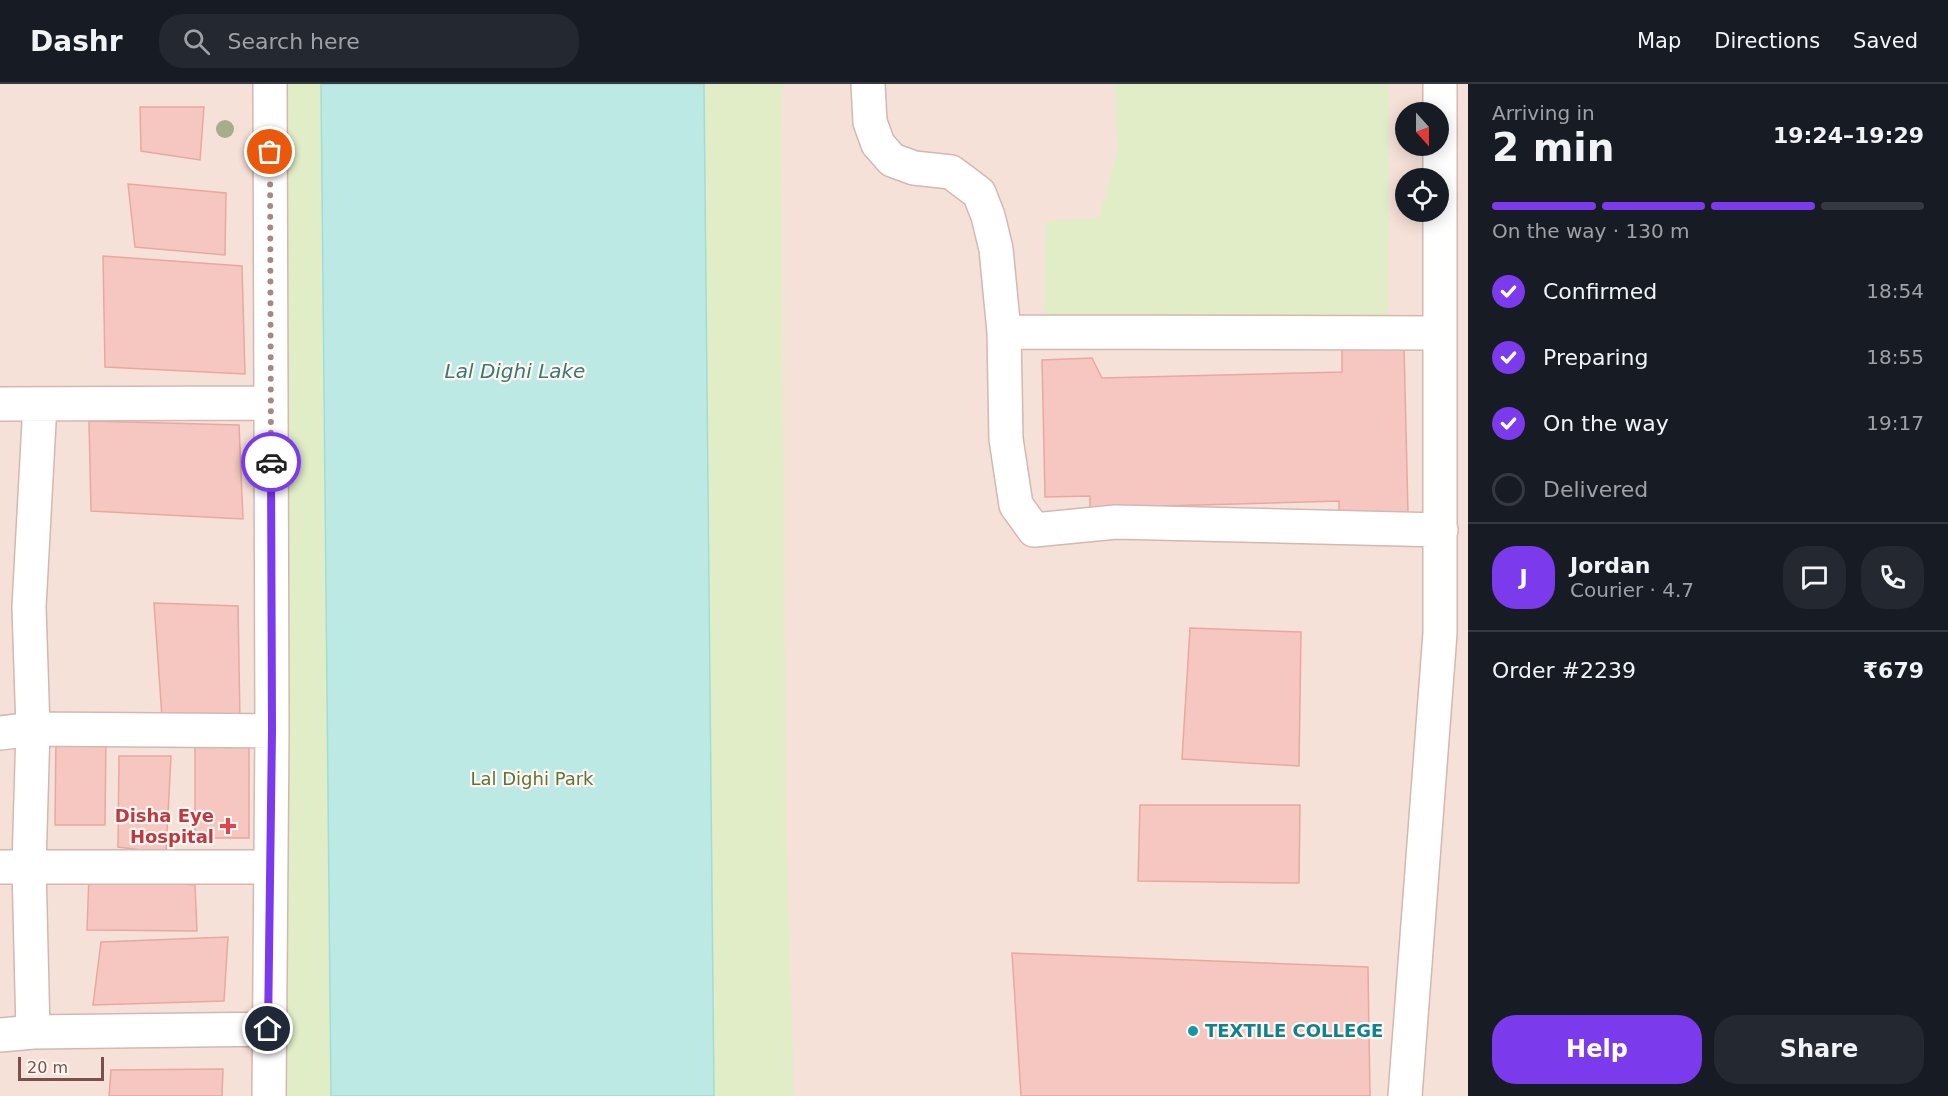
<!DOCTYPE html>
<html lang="en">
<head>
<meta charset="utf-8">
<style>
  body { margin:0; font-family:"DejaVu Sans",sans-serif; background:#242831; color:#f1f3f6; height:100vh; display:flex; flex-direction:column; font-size:22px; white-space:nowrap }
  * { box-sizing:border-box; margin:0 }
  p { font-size:20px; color:#9ea1a6 }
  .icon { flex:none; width:33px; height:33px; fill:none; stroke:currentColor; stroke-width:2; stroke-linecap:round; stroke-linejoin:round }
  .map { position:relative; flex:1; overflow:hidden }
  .drawer { display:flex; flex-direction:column; background:#171b24; width:480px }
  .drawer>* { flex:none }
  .needle { width:39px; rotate:159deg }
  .controls { position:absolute; left:1395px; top:18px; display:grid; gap:12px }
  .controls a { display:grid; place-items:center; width:54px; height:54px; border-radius:50%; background:#171b24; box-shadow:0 3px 15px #0003; font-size:30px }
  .scale { position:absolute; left:18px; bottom:15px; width:86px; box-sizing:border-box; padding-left:6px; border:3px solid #7b4f4b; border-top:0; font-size:16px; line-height:21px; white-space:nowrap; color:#7b4f4b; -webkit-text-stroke:4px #fff6f2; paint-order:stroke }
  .pin { position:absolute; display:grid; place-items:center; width:51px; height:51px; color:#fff; margin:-26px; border:3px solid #fff; border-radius:50%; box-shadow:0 2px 6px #0007 }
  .courier { position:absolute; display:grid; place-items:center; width:60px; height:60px; margin:-30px; border:4px solid #7c3aed; border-radius:50%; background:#fff; color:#222; box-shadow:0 2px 8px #0007 }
  .overview em { font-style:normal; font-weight:700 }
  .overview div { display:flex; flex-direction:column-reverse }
  .overview { display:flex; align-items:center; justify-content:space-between; height:102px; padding:0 24px }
  h1 { font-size:39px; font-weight:700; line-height:45px }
  .bar { display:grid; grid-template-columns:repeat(4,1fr); gap:9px 6px; align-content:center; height:72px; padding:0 24px }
  .bar i { height:8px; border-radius:4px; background:#363941 }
  .bar .on { background:#7c3aed }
  .bar p { grid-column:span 4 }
  .line { display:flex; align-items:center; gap:15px; padding:0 24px; border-top:2px solid #363941 }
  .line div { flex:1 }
  .round { display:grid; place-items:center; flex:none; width:63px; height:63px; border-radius:24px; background:#242831 }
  ol { padding:0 24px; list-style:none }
  li { display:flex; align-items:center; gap:18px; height:66px }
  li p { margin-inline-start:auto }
  li .icon { padding:6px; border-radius:50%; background:#7c3aed; color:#fff; stroke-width:4 }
  li:last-child { color:#9ea1a6 }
  li i { width:33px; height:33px; border:3px solid #363941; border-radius:50% }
  .action { display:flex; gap:12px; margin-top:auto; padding:12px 24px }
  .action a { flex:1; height:69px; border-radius:24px; background:#7c3aed; color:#fff; font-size:24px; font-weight:700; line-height:69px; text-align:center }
  .action a+a { background:#242831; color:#f1f3f6 }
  header { display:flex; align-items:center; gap:36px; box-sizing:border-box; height:84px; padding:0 30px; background:#171b24; border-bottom:2px solid #363941 }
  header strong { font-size:28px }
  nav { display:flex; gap:33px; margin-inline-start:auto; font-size:21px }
  .search { width:420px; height:54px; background:#242831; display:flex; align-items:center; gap:15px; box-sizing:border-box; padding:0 21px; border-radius:24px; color:#9ea1a6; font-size:22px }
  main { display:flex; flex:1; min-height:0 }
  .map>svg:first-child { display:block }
</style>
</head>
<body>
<header>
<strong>Dashr</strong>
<div class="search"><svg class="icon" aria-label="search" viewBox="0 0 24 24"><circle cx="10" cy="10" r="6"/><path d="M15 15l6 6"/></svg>Search here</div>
<nav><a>Map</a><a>Directions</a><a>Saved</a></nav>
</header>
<main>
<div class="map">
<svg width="1468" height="1012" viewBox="0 0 1468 1012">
  <rect width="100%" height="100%" fill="#fef1ea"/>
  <path fill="#f6e1d8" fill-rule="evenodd" d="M0,0h1468v1012h-1468zM1406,28h32v34h-32zM1406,94h32v34h-32z"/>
  <path fill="#e0edc7" d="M282,0h501l-2,47 5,684 8,281h-511z
    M1115,0h274l-1,242 -344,8 2,-113 53,-3 18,-66z"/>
  <path fill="#bde9e4" stroke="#a2dcd6" stroke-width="1.5" d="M321,0h383l10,1012h-383z"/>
  <path fill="#f5c7c0" stroke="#e9a89f" stroke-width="1.5" d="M140,23h64l-4,53 -59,-9z
    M128,100l98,9 -1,62 -90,-8z
    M103,172l139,10 3,108 -140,-7z
    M1404,262l4,167 -69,1v-13l-249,7v-12l-45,1 -3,-137 50,-2 10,20 240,-6v-25z
    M89,337l150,4 4,94 -152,-8z
    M154,519l84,3 2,115 -78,-4z
    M1190,544l111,4 -2,134 -117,-7z
    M56,650h50l-1,91h-50z
    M195,656h54v98h-54z
    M119,672h52l-5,97 -48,-6z
    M1140,721h160l-1,78 -161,-2z
    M89,791l106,10 2,46 -110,-1z
    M228,853l-4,64 -131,4 8,-63z
    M1012,869l356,14 2,129h-349z
    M223,985l-1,27h-113l2,-26z"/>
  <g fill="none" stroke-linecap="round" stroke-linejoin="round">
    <defs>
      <path id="minor" d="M868,0l2,38 8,22 14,16 22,8 37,4 28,21 9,23 8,33 8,83 2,107 10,66 18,25 82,-8 325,8
        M1004,248l436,1
        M0,320l270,-1
        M0,649l33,-4 -4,-122 11,-203
        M0,783h270
        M33,948l-4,-166 4,-137 239,2
        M0,951l33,-3 235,-3
        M269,1012l3,-365 -2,-647
        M1405,1012l35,-463v-549"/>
    </defs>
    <use href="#minor" stroke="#d4b7b1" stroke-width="36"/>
    <use href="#minor" stroke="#fff" stroke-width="33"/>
  </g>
  <circle fill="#a5ad8a" cx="225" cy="45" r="9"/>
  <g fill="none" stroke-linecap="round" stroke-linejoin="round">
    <path stroke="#a98883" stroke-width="6" stroke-dasharray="0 10.8" d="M270,68l1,310"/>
    <path stroke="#7c3aed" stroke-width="8" d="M268,945l4,-298 -1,-269"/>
  </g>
  <path fill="#e0444e" stroke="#fff6f2" stroke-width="2" d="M225 733h6v6h6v6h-6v6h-6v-6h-6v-6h6z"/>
  <circle fill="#0f9aa8" stroke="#fff6f2" stroke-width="2" cx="1193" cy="947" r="6"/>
  <g text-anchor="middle" stroke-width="4.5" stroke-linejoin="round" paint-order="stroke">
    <g font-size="18" fill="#5c753c" stroke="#fff6f2">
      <text x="532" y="701">Lal Dighi Park</text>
    </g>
    <g font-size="18" font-weight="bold" fill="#be3a42" stroke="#fff6f2" text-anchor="end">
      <text x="214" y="738">Disha Eye<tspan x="214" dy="21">Hospital</tspan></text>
    </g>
    <g font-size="18" font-weight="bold" fill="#0d838f" stroke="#fff6f2" text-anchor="start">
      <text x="1205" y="953">TEXTILE COLLEGE</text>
    </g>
    <g font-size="20" font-style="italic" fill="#3a7973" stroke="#fff6f2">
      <text x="515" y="294">Lal Dighi Lake</text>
    </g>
  </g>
</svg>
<div class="controls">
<a><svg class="needle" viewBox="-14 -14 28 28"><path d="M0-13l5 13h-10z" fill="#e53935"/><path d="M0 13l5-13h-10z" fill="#9ea1a6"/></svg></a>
<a><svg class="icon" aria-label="locate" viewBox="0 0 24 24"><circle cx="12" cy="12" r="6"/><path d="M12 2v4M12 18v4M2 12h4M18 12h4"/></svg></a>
</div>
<div class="scale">20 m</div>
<div class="pin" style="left:270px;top:68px;background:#ea580c"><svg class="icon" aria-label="bag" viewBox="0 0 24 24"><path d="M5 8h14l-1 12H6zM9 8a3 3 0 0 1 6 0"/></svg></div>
<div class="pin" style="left:268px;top:945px;background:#1f2937"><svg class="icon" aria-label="home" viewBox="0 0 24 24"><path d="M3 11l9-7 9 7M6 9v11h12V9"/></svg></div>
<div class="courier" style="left:271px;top:378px"><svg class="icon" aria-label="car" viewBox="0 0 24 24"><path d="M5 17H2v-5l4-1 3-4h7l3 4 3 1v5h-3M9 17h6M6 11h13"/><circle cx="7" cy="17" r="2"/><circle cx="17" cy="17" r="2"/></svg></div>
</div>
<section class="drawer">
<div class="overview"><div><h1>2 min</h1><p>Arriving in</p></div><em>19:24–19:29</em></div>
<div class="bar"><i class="on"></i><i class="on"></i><i class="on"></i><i></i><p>On the way · 130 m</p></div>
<ol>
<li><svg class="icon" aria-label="check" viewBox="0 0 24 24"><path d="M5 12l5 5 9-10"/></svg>Confirmed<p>18:54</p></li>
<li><svg class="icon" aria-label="check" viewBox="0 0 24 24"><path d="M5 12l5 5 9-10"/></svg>Preparing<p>18:55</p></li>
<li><svg class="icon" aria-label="check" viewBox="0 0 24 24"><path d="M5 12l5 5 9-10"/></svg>On the way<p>19:17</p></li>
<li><i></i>Delivered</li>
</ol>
<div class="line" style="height:108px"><b class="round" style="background:#7c3aed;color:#fff">J</b><div><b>Jordan</b><p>Courier · 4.7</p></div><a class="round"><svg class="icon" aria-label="chat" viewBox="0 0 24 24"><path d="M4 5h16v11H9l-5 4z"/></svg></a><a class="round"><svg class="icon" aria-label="phone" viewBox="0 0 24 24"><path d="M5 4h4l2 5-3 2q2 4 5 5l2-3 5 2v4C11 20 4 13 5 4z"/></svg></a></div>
<div class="line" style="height:78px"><div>Order #2239</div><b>₹679</b></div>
<div class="action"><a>Help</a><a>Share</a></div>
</section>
</main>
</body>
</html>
